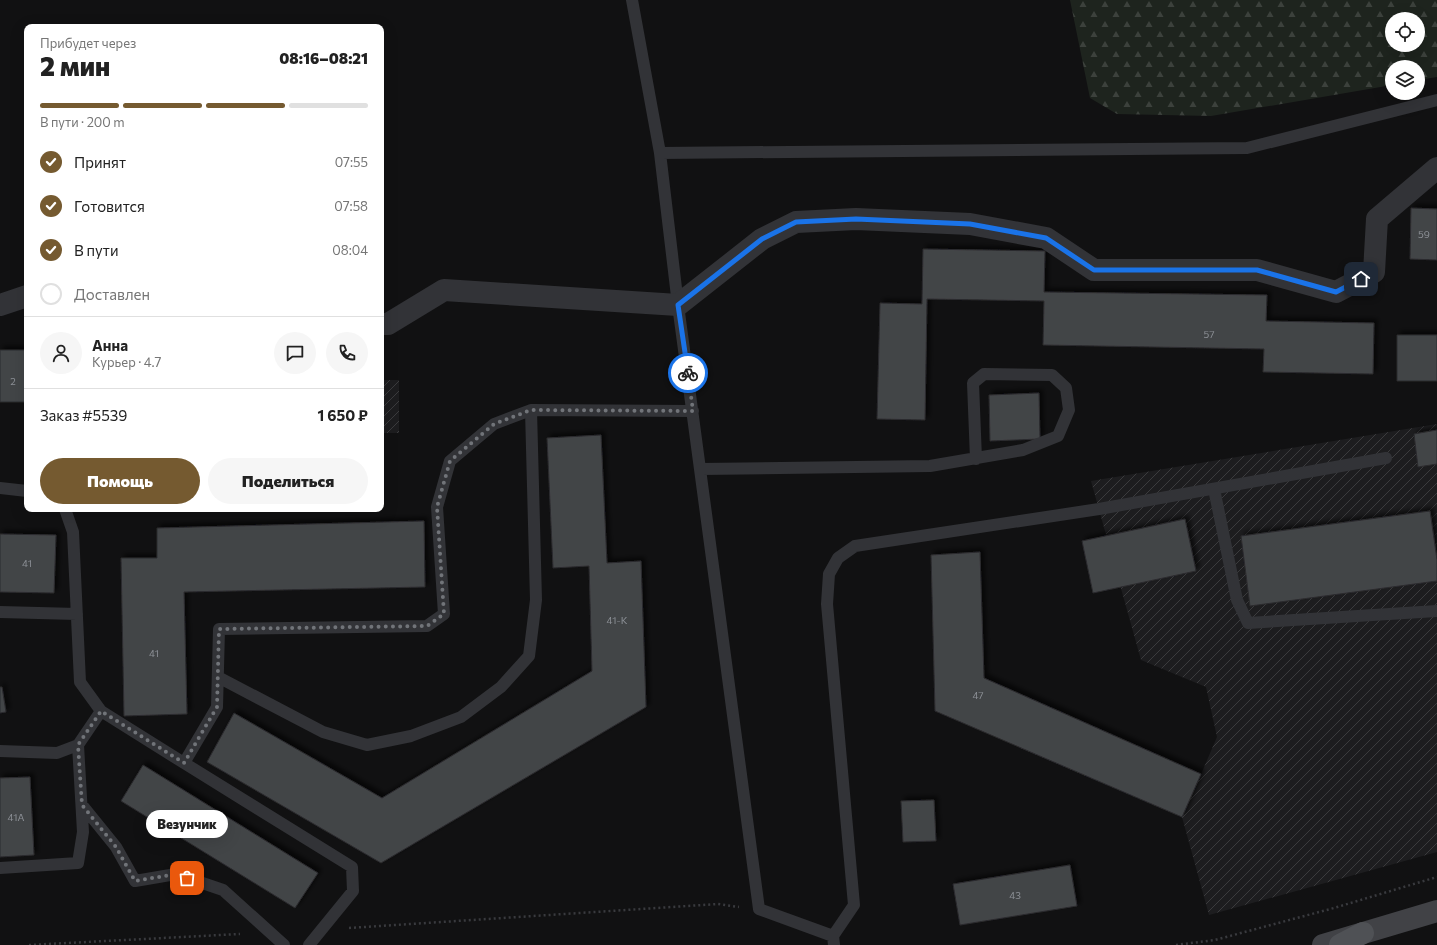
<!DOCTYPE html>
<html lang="ru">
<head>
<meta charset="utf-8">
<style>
  body { margin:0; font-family:Commissioner,sans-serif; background:#f6f6f6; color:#222; height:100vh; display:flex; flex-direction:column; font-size:15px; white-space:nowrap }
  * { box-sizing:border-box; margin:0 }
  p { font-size:13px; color:#767676 }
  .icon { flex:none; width:22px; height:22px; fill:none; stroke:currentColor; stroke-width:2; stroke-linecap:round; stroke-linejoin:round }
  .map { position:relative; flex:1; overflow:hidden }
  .panel { position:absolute; left:24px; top:24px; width:360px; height:488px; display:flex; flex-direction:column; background:#fff; border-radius:8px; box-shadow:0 4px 16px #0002 }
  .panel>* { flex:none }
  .fabs { position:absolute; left:1385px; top:12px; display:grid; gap:8px }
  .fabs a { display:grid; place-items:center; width:40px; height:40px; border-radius:50%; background:#fff; box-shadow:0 4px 16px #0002; font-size:20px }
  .pin { position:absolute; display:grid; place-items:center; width:34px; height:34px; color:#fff; margin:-17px; border-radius:8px; box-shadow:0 2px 6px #0006 }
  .courier { position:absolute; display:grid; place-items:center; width:40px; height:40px; margin:-20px; border:3px solid #1a73e8; border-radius:50%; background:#fff; color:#222; box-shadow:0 1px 5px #0007 }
  .bubble { position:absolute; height:28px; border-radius:14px; background:#fff; box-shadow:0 4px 16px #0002; font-size:13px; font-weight:800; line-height:28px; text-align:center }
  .headline em { font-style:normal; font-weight:800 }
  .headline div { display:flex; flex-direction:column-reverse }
  .headline { display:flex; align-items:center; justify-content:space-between; height:68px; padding:0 16px }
  h1 { font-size:26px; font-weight:800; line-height:30px }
  .bar { display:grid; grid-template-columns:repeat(4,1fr); gap:6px 4px; align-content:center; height:48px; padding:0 16px }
  .bar i { height:5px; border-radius:3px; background:#e0e0e0 }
  .bar .active { background:#755a30 }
  .bar p { grid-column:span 4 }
  .line { display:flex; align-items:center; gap:10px; padding:0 16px; border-top:1px solid #e0e0e0 }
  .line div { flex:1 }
  .round { display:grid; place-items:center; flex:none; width:42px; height:42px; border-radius:21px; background:#f6f6f6 }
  ol { padding:0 16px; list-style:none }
  li { display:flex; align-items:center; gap:12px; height:44px }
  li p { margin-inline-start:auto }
  li .icon { padding:4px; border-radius:50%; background:#755a30; color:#fff; stroke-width:4 }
  li:last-child { color:#767676 }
  li i { width:22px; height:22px; border:2px solid #e0e0e0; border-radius:50% }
  .primary-button { display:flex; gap:8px; margin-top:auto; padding:8px 16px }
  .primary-button a { flex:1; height:46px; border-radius:24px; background:#755a30; color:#fff; font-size:16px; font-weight:800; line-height:46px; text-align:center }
  .primary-button a+a { background:#f6f6f6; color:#222 }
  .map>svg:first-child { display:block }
</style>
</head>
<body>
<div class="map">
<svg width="1437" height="945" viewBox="0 0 1437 945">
  <defs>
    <pattern id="industrial-furrows" width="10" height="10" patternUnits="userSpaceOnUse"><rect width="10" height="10" fill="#1d1d1f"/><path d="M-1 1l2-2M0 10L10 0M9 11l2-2" fill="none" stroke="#3b3b3d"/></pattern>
    <pattern id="forest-firs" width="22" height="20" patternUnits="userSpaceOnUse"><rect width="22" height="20" fill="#1e241e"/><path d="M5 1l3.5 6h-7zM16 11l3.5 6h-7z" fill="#3c413c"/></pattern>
    <filter id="shadow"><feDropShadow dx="3.5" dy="-3.5" stdDeviation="2" flood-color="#0009"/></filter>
  </defs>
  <rect width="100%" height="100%" fill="#111112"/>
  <path fill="url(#industrial-furrows)" d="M381,380h18v53h-18z
    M1437,424v428l-228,63 -27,-98 -162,-69 10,-25 163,70 24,-56 -11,-50 -65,-27 -50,-179z"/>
  <path fill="url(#forest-firs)" fill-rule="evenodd" d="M1070,0h367v77l-19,3v-13h-26v18l-181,31 -94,-2 -27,-16zM1392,19h26v26h-26z"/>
  <path fill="#434447" stroke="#2b2b2e" filter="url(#shadow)" d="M1411,208l26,1v51l-27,-1z
    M923,249l122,2 -1,41 223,3 -1,26 108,2 -1,51 -110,-2 1,-23 -221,-4 1,-44 -117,-2 -2,121 -48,-1 3,-116 42,1z
    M1397,335h40v46h-40z
    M0,350h27l-1,52h-26z
    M1039,393l1,46 -50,2 -1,-46z
    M1437,430v34l-19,3 -4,-33z
    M601,435l6,128 34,-2 5,146 -265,156 -174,-101 27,-49 148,85 210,-127 -3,-105 -36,2 -6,-130z
    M1430,511l7,49v21l-187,25 -9,-70z
    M1185,519l11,52 -103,22 -11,-52z
    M424,521l1,66 -241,5 3,122 -63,2 -3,-158h36v-30z
    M0,534l56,1 -2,58 -54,-1z
    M980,552l4,126 217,96 -19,43 -247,-106 -4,-156z
    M0,687h2l4,25 -6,1z
    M143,765l175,108 -23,35 -174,-107z
    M30,777l4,78 -34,2v-79z
    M934,800l2,41 -33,1 -2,-41z
    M1070,865l7,41 -117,19 -7,-41z"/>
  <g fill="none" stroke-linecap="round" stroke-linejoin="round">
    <path stroke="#393a3e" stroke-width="2.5" stroke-dasharray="2 3" stroke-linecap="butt" d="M349,928l369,-24 21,3
      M29,945l211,-11
      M1176,945l39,-5 119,-32 103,-31"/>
    <path stroke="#323337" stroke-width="12" d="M632,0l28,153 18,152 81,604 74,27 1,9
      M660,153l587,-5 190,-48
      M701,469l229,-3 93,-16 35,-14 11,-26 -3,-22 -14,-13 -68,-1 -11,9 3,76
      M0,488l27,3
      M1214,489l23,111 11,23 189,-12
      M65,509l8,23 7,150 21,29 83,52
      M0,612l77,2
      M218,677l105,55 44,13 44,-9 50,-19 40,-30 28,-31 7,-56 -5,-190
      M0,751l57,2 21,-8 23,-34
      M82,805l34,42 19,34 41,-7 47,16 61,55
      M0,868l78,-5 5,-31 -5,-87
      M833,936l21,-31 -27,-301 2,-30 9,-16 17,-12 244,-37 287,-51
      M309,945l44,-54 -1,-24 -168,-104 33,-56 2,-78 208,-3 17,-12 -7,-107 13,-46 44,-37 37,-14 162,1"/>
    <path stroke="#323337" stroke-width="22" d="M0,305l27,-9
      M381,324h7l56,-34 234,15 84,-66 34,-17 60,-3 114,5 76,14 48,32h163l79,22 38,-20 3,-53 60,-51"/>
    <path stroke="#414246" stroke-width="22" d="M1323,945l114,-34"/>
    <path stroke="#4f5155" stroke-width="22" d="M1340,945l23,-12"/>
  </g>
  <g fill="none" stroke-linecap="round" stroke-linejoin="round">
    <path stroke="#717479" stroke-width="4" stroke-dasharray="0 7.2" d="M187,878l-11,-4 -41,7 -19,-34 -34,-42 -4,-60 23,-34 83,52 33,-56 2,-78 208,-3 17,-12 -7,-107 13,-46 44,-37 37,-14 162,1 -5,-38"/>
    <path stroke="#1a73e8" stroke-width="5" d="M688,373l-10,-68 84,-66 34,-17 60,-3 114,5 76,14 48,32h163l79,22 25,-13"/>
  </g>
  <g text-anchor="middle" stroke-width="3" stroke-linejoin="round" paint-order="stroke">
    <g font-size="10" fill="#8c9096">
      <text x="1424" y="238">59</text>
      <text x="1209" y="338">57</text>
      <text x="13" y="385">2</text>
      <text x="27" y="567">41</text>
      <text x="617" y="624">41-К</text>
      <text x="154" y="657">41</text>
      <text x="978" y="699">47</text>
      <text x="16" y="821">41А</text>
      <text x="1015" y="899">43</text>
    </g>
  </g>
</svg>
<div class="fabs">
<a><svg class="icon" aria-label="locate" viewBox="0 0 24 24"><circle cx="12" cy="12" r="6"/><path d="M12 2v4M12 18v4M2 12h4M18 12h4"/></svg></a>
<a><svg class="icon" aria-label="layers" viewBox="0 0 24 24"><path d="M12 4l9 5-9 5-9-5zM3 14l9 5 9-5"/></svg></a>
</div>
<div class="pin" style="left:187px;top:878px;background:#ea580c"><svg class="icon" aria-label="bag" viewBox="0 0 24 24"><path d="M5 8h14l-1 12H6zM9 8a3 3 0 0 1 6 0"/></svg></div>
<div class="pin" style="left:1361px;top:279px;background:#1f2937"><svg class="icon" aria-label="home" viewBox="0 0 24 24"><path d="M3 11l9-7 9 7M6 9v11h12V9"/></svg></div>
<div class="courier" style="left:688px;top:373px"><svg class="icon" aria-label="bike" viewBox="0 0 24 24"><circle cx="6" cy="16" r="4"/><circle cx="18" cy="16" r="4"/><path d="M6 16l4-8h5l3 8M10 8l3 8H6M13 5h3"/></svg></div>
<div class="bubble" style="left:146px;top:810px;width:82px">Везунчик</div>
<section class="panel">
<div class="headline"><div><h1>2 мин</h1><p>Прибудет через</p></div><em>08:16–08:21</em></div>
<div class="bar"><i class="active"></i><i class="active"></i><i class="active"></i><i></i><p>В пути · 200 m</p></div>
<ol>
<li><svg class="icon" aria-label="check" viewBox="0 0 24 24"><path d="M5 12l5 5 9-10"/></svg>Принят<p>07:55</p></li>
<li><svg class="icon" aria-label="check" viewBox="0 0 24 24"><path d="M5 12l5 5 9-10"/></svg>Готовится<p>07:58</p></li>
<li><svg class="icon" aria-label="check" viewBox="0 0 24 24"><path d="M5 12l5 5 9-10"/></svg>В пути<p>08:04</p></li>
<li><i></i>Доставлен</li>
</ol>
<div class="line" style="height:72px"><a class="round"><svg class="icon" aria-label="person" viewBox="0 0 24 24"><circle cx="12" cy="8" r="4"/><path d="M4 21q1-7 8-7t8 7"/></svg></a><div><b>Анна</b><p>Курьер · 4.7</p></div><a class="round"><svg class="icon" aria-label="chat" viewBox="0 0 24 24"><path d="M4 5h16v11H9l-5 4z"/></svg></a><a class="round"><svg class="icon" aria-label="phone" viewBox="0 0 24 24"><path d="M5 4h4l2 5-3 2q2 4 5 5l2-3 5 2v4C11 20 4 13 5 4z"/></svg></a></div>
<div class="line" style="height:52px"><div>Заказ #5539</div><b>1 650 ₽</b></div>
<div class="primary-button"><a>Помощь</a><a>Поделиться</a></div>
</section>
</div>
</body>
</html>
